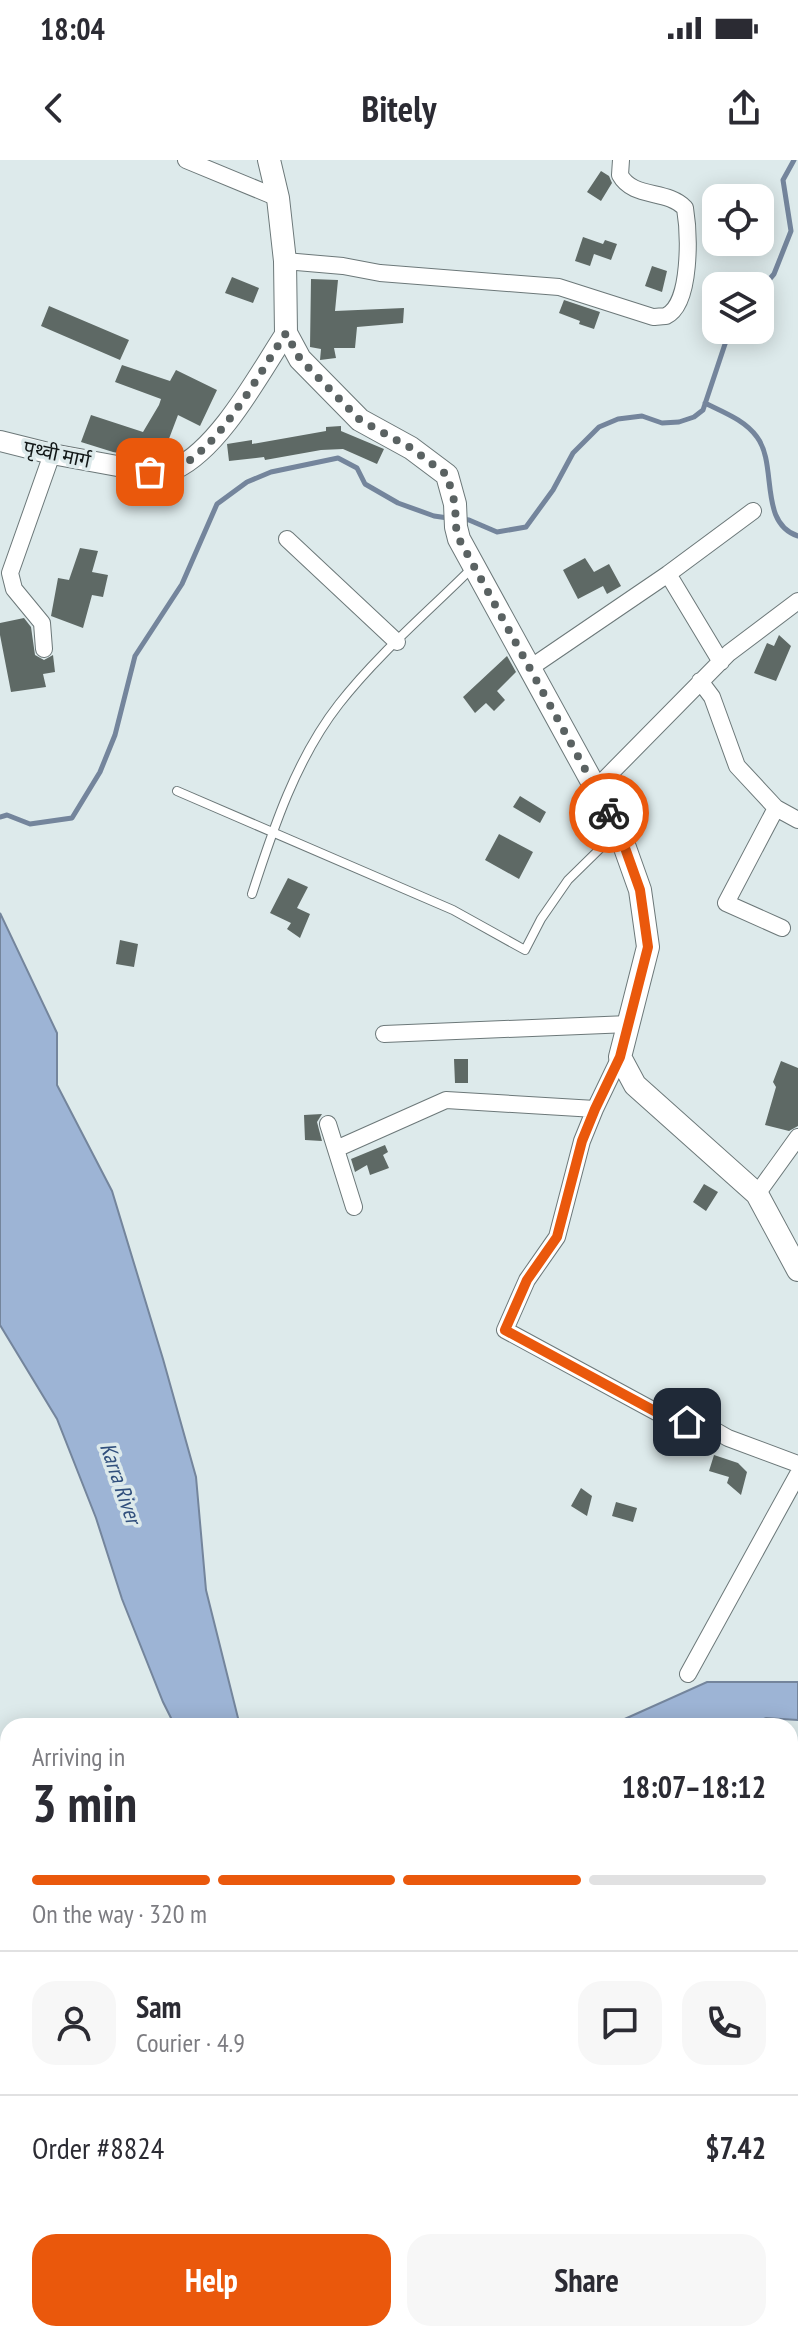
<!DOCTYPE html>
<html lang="en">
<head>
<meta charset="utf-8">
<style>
  body { margin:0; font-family:"PT Sans Narrow","Noto Sans Devanagari",sans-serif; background:#f7f7f7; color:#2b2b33; height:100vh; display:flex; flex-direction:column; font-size:30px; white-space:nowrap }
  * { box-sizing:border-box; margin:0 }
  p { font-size:26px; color:#7c7c81 }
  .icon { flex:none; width:44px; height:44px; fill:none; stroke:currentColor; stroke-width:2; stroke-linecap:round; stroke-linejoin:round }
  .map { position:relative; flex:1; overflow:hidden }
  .panel { position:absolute; left:0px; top:1558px; width:798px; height:624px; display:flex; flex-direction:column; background:#fff; border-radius:24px 24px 0 0; box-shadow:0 4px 20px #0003 }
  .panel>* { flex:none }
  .fabs { position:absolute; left:702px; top:24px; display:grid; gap:16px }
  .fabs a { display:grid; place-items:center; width:72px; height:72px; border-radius:16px; background:#fff; box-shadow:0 4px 20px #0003; font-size:40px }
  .pin { position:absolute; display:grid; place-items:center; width:68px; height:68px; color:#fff; margin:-34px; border-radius:16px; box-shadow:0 4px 12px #0006 }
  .courier { position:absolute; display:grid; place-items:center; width:80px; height:80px; margin:-40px; border:6px solid #ea580c; border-radius:50%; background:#fff; color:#222; box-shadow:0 2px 10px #0007 }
  .summary em { font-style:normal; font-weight:800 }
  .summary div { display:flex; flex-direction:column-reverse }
  .summary { display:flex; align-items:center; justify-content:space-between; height:136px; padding:0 32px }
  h1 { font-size:52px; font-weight:800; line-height:60px }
  .bar { display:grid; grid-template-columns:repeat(4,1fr); gap:12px 8px; align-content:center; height:96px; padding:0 32px }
  .bar i { height:10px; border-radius:6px; background:#e1e1e2 }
  .bar .on { background:#ea580c }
  .bar p { grid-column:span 4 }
  .line { display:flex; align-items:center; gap:20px; padding:0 32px; border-top:2px solid #e1e1e2 }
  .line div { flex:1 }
  .round { display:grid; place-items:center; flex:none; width:84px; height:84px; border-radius:24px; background:#f7f7f7 }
  .cta { display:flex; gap:16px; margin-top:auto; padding:16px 32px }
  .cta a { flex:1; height:92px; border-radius:24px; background:#ea580c; color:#fff; font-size:32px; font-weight:800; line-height:92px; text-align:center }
  .cta a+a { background:#f7f7f7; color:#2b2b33 }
  .status { display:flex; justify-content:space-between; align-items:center; height:56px; padding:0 40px; background:#fff; direction:ltr }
  .status svg { height:22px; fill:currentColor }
  header { display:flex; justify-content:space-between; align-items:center; height:104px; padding:0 32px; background:#fff; font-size:36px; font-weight:800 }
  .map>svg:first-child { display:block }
</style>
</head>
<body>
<div class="status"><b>18:04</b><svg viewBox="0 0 49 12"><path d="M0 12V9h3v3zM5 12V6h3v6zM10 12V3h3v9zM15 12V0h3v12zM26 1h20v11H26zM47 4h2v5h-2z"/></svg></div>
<header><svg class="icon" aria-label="back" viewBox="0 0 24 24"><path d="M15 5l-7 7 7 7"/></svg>Bitely<svg class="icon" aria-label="share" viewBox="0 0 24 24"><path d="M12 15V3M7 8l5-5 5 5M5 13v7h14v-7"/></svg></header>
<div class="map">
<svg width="798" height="2182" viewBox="0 0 798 2182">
  <rect width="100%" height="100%" fill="#ddeaeb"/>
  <path fill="#9db4d5" stroke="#74859c" stroke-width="2" d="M0,753l57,120v52l55,106 51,168 33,118 10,113 34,136h-65l-12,-24 -41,-103 -26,-81 -39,-99 -57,-94z
    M707,1522h91v38l-32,-2 -19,8h-138z"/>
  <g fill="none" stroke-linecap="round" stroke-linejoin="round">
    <path stroke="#74859c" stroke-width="5" d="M756,126l12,-5 6,-7 17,-43 -8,-51 11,-20
      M705,243c18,9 40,17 52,34 21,28 1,86 41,99
      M462,359l7,1 28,12 29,-5 27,-37 20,-37 26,-26 19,-8 24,-3 20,7 17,-1 15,-5 9,-7 22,-66 7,-14
      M0,657l7,-2 23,9 42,-6 28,-46 15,-37 20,-79 47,-72 35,-80 30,-22 24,-10 67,-14 19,10 8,16 33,19 36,13 14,2
      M570,2182l1,-4 5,-4"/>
  </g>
  <path fill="#5e6965" d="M601,11l8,5 3,7 -11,18 -14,-9z
    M583,77l20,7 2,-4 12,4 -6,16 -17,-6 -4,12 -15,-5z
    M652,106l15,5 -5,21 -17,-6z
    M232,117l27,11 -6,15 -28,-10z
    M311,119l27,1 -3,31 69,-3 -1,15 -46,4 -2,21h-21l2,10 -16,2 1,-11 -11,-2z
    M564,140l36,12 -6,17 -15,-5 1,-3 -21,-8z
    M49,146l80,34 -9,20 -79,-34z
    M122,205l48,16 6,-11 41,20 -17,36 -22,-11 -11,29h-5l-5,16 -44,-8 -32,-10 10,-27 52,17 16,-27 2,-6 -46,-17z
    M341,266v5l43,18 -7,15 -34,-15 -22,1 -56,10 -1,-3 -35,4 -2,-17 25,-4v4l74,-13v-4z
    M80,388l18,3 -6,21 16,3 -5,22 -11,-2 -9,33 -32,-12 7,-38 11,2z
    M585,398l9,14 15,-8 12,22 -14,8 -4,-8 -25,13 -15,-29z
    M24,458l7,9 4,28 9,5 9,-5 2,17 -12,2 3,13 -35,5 -11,-57v-12z
    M779,475l12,11 -15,35 -22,-8 13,-30 7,3z
    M507,496l9,16 -19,19 8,9 -11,11 -8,-8 -11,10 -12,-16z
    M520,636l26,16 -6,11 -27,-16z
    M499,674l34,18 -14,27 -34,-19z
    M288,718l20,9 -11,21 13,6 -10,24 -13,-9 4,-6 -21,-10z
    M120,780l18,4 -4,23 -18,-3z
    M454,899h14v24h-13z
    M781,901l17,7v58l-9,5 -24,-6 11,-38 -3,-5z
    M322,954l-5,8 5,19 -17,-1 -1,-25z
    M385,985l3,7 -5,3 6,13 -19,7 -3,-10 -12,7 -4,-13z
    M704,1024l14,8 -12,19 -13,-9z
    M714,1295l24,8 9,9 -6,23 -14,-12 2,-6 -20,-6z
    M581,1328l11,8 -5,20 -16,-10z
    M616,1342l21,6 -4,14 -21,-6z"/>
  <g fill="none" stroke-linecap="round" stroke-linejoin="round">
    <defs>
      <path id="service" d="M177,631l276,119 72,40 16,-31 27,-39 50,-49
        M252,734c21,-65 44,-135 87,-190 39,-50 89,-92 134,-137"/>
      <path id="minor" d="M186,0l92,38
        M285,101l58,5 37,7 179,14 94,30c1,0 12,-1 13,-1 26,-12 23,-84 19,-108 -18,-19 -52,-9 -65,-33l1,-15
        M287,379l110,103
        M668,414l53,88
        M44,489l-2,-26 -28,-34 -4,-16 42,-119
        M530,508l138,-94 85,-63
        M700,521l12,16 25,69 39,42 22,12
        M595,629l134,-136 69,-52
        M776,648l-50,95 56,25
        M384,874l245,-10
        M620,897l-25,52 -13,32 -25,96 -30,43 -22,50 155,84 54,16 14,8 70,26
        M328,964l26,83
        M336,989l110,-49 149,9
        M757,1034l41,-57
        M688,1514l110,-200
        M0,1659l8,-2
        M790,1743l8,-1
        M0,2156l8,-20
        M134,2182l3,-8"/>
      <path id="tertiary" d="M0,281l52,13 98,18c9,1 17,1 25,-3 45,-21 84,-95 111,-136"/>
      <path id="secondary" d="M269,0l9,38 7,63 1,72 14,26 60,61 51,28 36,27 8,29 1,23 3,12 160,292 21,59 8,57 -28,110 15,28 122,109 41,76"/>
    </defs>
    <use href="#service" stroke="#6c7879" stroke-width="10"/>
    <use href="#minor" stroke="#6c7879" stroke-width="18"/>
    <use href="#tertiary" stroke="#6c7879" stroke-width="22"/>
    <use href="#secondary" stroke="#6c7879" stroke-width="24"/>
    <use href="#service" stroke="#fff" stroke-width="8"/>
    <use href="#minor" stroke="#fff" stroke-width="16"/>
    <use href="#tertiary" stroke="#fff" stroke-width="20"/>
    <use href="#secondary" stroke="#fff" stroke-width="22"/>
  </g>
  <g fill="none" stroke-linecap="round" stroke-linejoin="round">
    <path stroke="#5a6262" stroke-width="8" stroke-dasharray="0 14.4" d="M150,312c9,1 16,1 25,-3 45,-21 84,-95 111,-136l14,26 60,61 51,28 36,27 8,29 1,23 3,12 150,274"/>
    <path stroke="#ea580c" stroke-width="10" d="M609,653l10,18 21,59 8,57 -28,110 -25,52 -13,32 -25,96 -30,43 -22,50 155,84 27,8"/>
  </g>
  <g text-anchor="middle" stroke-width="7" stroke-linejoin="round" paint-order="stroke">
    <g font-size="20" fill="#131818" stroke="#ddeaeb">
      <text transform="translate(57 294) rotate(12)" y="7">पृथ्वी मार्ग</text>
    </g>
    <g font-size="22" font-style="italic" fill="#304f7c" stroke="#ddeaeb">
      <text transform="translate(121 1323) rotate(71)" y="8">Karra River</text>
    </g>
  </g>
</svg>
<div class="fabs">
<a><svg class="icon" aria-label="locate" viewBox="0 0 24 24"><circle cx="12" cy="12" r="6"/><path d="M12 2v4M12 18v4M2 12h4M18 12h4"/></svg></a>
<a><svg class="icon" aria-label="layers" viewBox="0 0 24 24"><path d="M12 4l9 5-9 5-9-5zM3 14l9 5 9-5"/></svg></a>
</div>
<div class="pin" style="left:150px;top:312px;background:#ea580c"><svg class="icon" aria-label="bag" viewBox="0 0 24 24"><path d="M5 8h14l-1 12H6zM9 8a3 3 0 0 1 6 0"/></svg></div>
<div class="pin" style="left:687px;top:1262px;background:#1f2937"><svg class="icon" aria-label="home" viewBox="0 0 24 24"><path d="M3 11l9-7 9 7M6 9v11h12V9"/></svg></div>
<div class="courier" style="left:609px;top:653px"><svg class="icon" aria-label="bike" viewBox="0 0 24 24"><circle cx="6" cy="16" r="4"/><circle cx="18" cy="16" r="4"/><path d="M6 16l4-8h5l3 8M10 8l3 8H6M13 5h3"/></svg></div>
<section class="panel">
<div class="summary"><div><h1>3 min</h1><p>Arriving in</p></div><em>18:07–18:12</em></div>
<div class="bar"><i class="on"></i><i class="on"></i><i class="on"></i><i></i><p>On the way · 320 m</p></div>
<div class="line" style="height:144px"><a class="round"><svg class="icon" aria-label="person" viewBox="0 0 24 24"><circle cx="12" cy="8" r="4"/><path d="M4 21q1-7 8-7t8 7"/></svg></a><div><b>Sam</b><p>Courier · 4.9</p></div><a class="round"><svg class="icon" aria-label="chat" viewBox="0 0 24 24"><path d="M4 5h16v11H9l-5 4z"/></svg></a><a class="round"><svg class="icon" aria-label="phone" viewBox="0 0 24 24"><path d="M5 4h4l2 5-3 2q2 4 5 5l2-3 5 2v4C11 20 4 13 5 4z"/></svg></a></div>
<div class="line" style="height:104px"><div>Order #8824</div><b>$7.42</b></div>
<div class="cta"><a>Help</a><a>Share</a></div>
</section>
</div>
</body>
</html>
